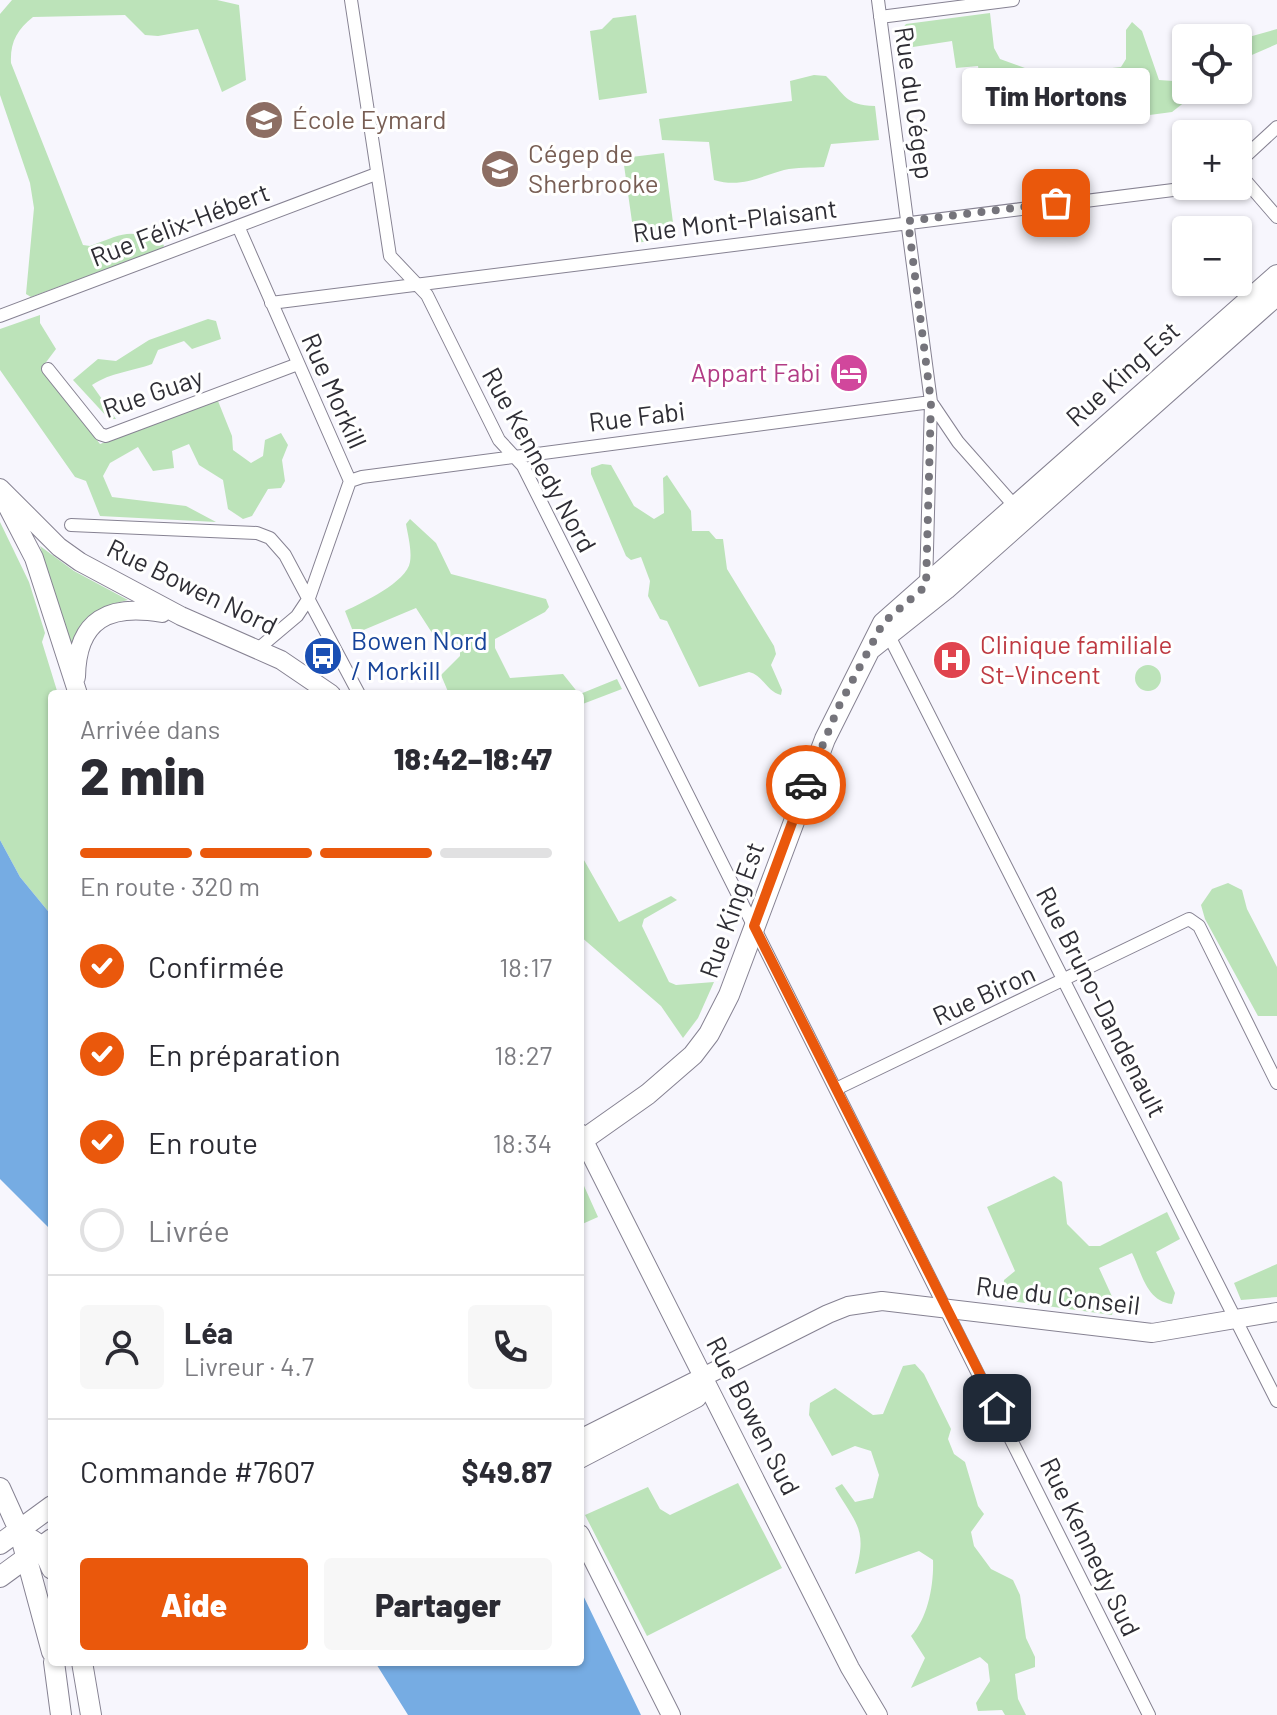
<!DOCTYPE html>
<html lang="fr">
<head>
<meta charset="utf-8">
<style>
  body { margin:0; font-family:Barlow,sans-serif; background:#f7f7f7; color:#2b2b33; height:100vh; display:flex; flex-direction:column; font-size:30px; white-space:nowrap }
  * { box-sizing:border-box; margin:0 }
  p { font-size:26px; color:#7c7c81 }
  .icon { flex:none; width:44px; height:44px; fill:none; stroke:currentColor; stroke-width:2; stroke-linecap:round; stroke-linejoin:round }
  .map { position:relative; flex:1; overflow:hidden }
  .sheet { position:absolute; left:48px; top:690px; width:536px; height:976px; display:flex; flex-direction:column; background:#fff; border-radius:8px; box-shadow:0 2px 6px #0004 }
  .sheet>* { flex:none }
  .tools { position:absolute; left:1172px; top:24px; display:grid; gap:16px }
  .tools a { display:grid; place-items:center; width:80px; height:80px; border-radius:8px; background:#fff; box-shadow:0 2px 6px #0004; font-size:40px }
  .pin { position:absolute; display:grid; place-items:center; width:68px; height:68px; color:#fff; margin:-34px; border-radius:16px; box-shadow:0 4px 12px #0006 }
  .courier { position:absolute; display:grid; place-items:center; width:80px; height:80px; margin:-40px; border:6px solid #ea580c; border-radius:50%; background:#fff; color:#222; box-shadow:0 2px 10px #0007 }
  .bubble { position:absolute; height:56px; border-radius:8px; background:#fff; box-shadow:0 2px 6px #0004; font-size:26px; font-weight:800; line-height:56px; text-align:center }
  .headline em { font-style:normal; font-weight:800 }
  .headline div { display:flex; flex-direction:column-reverse }
  .headline { display:flex; align-items:center; justify-content:space-between; height:136px; padding:0 32px }
  h1 { font-size:52px; font-weight:800; line-height:60px }
  .bar { display:grid; grid-template-columns:repeat(4,1fr); gap:12px 8px; align-content:center; height:96px; padding:0 32px }
  .bar i { height:10px; border-radius:6px; background:#e1e1e2 }
  .bar .on { background:#ea580c }
  .bar p { grid-column:span 4 }
  .line { display:flex; align-items:center; gap:20px; padding:0 32px; border-top:2px solid #e1e1e2 }
  .line div { flex:1 }
  .round { display:grid; place-items:center; flex:none; width:84px; height:84px; border-radius:8px; background:#f7f7f7 }
  ol { padding:0 32px; list-style:none }
  li { display:flex; align-items:center; gap:24px; height:88px }
  li p { margin-inline-start:auto }
  li .icon { padding:8px; border-radius:50%; background:#ea580c; color:#fff; stroke-width:4 }
  li:last-child { color:#7c7c81 }
  li i { width:44px; height:44px; border:4px solid #e1e1e2; border-radius:50% }
  .primary-button { display:flex; gap:16px; margin-top:auto; padding:16px 32px }
  .primary-button a { flex:1; height:92px; border-radius:8px; background:#ea580c; color:#fff; font-size:32px; font-weight:800; line-height:92px; text-align:center }
  .primary-button a+a { background:#f7f7f7; color:#2b2b33 }
  .map>svg:first-child { display:block }
</style>
</head>
<body>
<div class="map">
<svg width="1277" height="1715" viewBox="0 0 1277 1715">
  <rect width="100%" height="100%" fill="#f7f6fd"/>
  <path fill="#bce3b9" d="M12,0h205l22,5 7,75 -24,12 -24,-63 -40,7 -13,-1 -20,-20 -92,2c-16,13 -23,25 -22,46l72,182 7,1c33,-12 41,-20 74,-1l-1,3 -132,49 -5,-3 8,-86 -4,-25 -30,-88v-81z
    M990,13l4,35 6,11 55,20 5,9v18l-13,3 -22,-6 -58,4 -4,-5 16,-29 -1,-7 -22,2 -4,-27 -52,8 -2,-15 8,-10z
    M636,15l11,78 -48,7 -9,-69 12,-2 11,-11z
    M1132,22l10,9 17,49 14,1 13,-11v20h14l-28,22 -82,11 -4,-52 35,-4 5,-8v-29z
    M1277,29v15l-39,17v-21z
    M814,75l12,1c20,19 18,29 49,30l4,34 -48,4 -7,23c-13,1 -27,0 -40,3 -25,7 -43,18 -70,10l-5,-38 -47,-2 -3,-21 133,-18 -2,-20z
    M664,153l11,85 -40,5 -12,-85z
    M40,315v8l16,26 -15,20 59,75 118,-43 14,35 1,14 18,13 12,-7 2,-16 16,-7 7,12 -6,15 3,21 -4,7 -13,1 -16,27 -9,3 -15,-10 -5,-29 -24,-15 -10,-21 -17,7 2,17 -21,3 -15,-24 -28,16 -7,13 9,21 74,9 30,16 -116,-6 -14,-35 -11,-4 -75,-107v-41z
    M208,319l8,2 5,18 -29,10 -8,-8 -26,9 -6,14c-22,8 -40,8 -60,21l24,34h-7l-36,-39 25,-21 18,2 33,-21z
    M602,464l9,1 23,41 20,13 10,-6 -1,-35 4,-3 24,36 1,20h17l7,8h7l4,30 47,77 2,8 -5,11 11,25 -1,5c-14,-3 -18,-20 -32,-23l-50,15 -32,-66 -7,-2 -12,-23 2,-15 -9,-24 -10,3 -5,-4 -35,-82v-6z
    M410,519l26,24 15,31 95,25 3,8 -4,5 -50,27v9l15,30 53,-4 16,20h-130l-8,-19 19,-19v-9l-8,-8 -18,-3 -18,-28 -62,26 -9,-23c17,-8 62,-29 65,-49 2,-12 -2,-26 -4,-38z
    M0,522l29,60 16,51 -3,9 16,52h-6v222l-32,-39 -20,-37z
    M40,546l34,25 54,29c-33,7 -42,22 -56,51z
    M1135 678a13 13 0 1 1 26 0a13 13 0 1 1-26 0Z
    M617,679l5,10 -42,16v-11z
    M580,853l39,69 52,-26 6,4 -33,19 -2,7 27,56 7,3 38,-3 -16,36 -15,20 -22,-32 -81,-70z
    M1228,883l14,7 5,19 30,58v49h-19l-53,-97 -4,-14 11,-16z
    M1054,1176l8,6 5,42 22,22h11l67,-34 13,27 -24,13 19,41 -3,11c-26,-3 -30,-31 -40,-51l-33,15 16,35 -3,12 -109,-15 1,-20 11,-9 -28,-64z
    M580,1177l18,40 -18,8z
    M1277,1264v33l-36,3 -7,-17z
    M915,1364l9,10 27,55 -3,10 6,15 11,8 13,44 6,8 -13,18 3,14 17,23 22,11 7,15 6,43 9,19v10l-20,7 3,25 8,16h-21l-3,-5 -24,1 -2,-8 14,-22 -2,-17 -8,-7 -69,31 14,-30 -14,-22c17,-18 23,-52 22,-76l-14,-9 -64,23c13,-44 2,-49 -20,-86l7,-4 13,18 18,-4 6,-23 -8,-24 -16,-5 -23,10 -23,-41 1,-12 25,-15 38,27 10,-1 20,-48z
    M738,1483l44,85 -135,68 -62,-121 63,-28 12,22 10,6z"/>
  <path fill="#76ace3" d="M0,840l20,37 32,39v315l-52,-52z
    M580,1589l61,126h-233l-33,-53h205z"/>
  <g fill="none" stroke-linecap="round" stroke-linejoin="round">
    <defs>
      <path id="street" d="M351,0l39,256 37,39 72,145 24,26 626,1249
        M878,0l53,402 -5,184
        M880,17l133,-17
        M1238,163l39,-36
        M1238,172l39,45
        M238,226l112,255 -41,117 -12,18 -38,32
        M271,303l934,-117
        M0,316l376,-142
        M48,369l52,65 6,2 192,-72
        M931,402l27,40 61,69
        M350,481l12,-4 569,-75
        M71,525l186,8 13,5 15,17 74,139
        M886,630l391,771
        M836,1089l353,-170 10,7 78,157"/>
      <path id="secondary" d="M0,488l59,59 21,15 101,54 100,44 50,34
        M3,498l31,60 44,136
        M76,677c1,-59 34,-73 86,-64
        M580,1133l270,535 28,47
        M580,1439l248,-125 20,-8 34,-5 270,32 125,-21
        M580,1459l117,-61 9,-20
        M580,1534l91,181"/>
      <path id="primary" d="M872,648l74,-59 331,-294
        M580,1142l68,-48 45,-39 16,-21 20,-39 96,-256 58,-116 394,-348
        M0,1488l19,42 33,122
        M32,1540l10,7 10,22
        M0,1544l52,-38
        M0,1577l52,-38
        M54,1662l7,53
        M82,1662l9,53"/>
    </defs>
    <use href="#street" stroke="#868292" stroke-width="14"/>
    <use href="#secondary" stroke="#868292" stroke-width="20"/>
    <use href="#primary" stroke="#868292" stroke-width="22"/>
    <use href="#street" stroke="#fff" stroke-width="12"/>
    <use href="#secondary" stroke="#fff" stroke-width="18"/>
    <use href="#primary" stroke="#fff" stroke-width="20"/>
  </g>
  <g fill="none" stroke-linecap="round" stroke-linejoin="round">
    <path stroke="#75747b" stroke-width="8" stroke-dasharray="0 14.4" d="M806,785l33,-79 44,-83 43,-37 5,-184 -23,-181 148,-18"/>
    <path stroke="#ea580c" stroke-width="10" d="M806,785l-52,141 243,482"/>
  </g>
  <defs>
    <symbol id="school-disc" viewBox="-11 -11 22 22"><circle r="9.5" fill="#8d6e63" stroke="#fff"/><path d="M0-5L7-2L0 1L-7-2ZM-4 1L0 2.5L4 1V4Q0 6-4 4Z" fill="#fff"/></symbol>
    <symbol id="university-disc" viewBox="-11 -11 22 22"><circle r="9.5" fill="#8d6e63" stroke="#fff"/><path d="M0-5L7-2L0 1L-7-2ZM-4 1L0 2.5L4 1V4Q0 6-4 4Z" fill="#fff"/></symbol>
    <symbol id="hotel-disc" viewBox="-11 -11 22 22"><circle r="9.5" fill="#d1479c" stroke="#fff"/><path d="M-6-4.5h1.5V1H6V5H4.5V3h-9V5H-6ZM-4 0a1.8 1.8 0 1 1 3.6 0ZM.5 0V-2.5h3Q6-2.5 6 0Z" fill="#fff"/></symbol>
    <symbol id="bus-disc" viewBox="-11 -11 22 22"><circle r="9.5" fill="#1a4fb4" stroke="#fff"/><path d="M-5-6H5V4H4V6H2V4H-2V6H-4V4H-5ZM-3.5-4V0h7V-4ZM-3.5 1.2v1.5H-2V1.2ZM2 1.2v1.5H3.5V1.2Z" fill="#fff"/></symbol>
    <symbol id="hospital-disc" viewBox="-11 -11 22 22"><circle r="9.5" fill="#e0444e" stroke="#fff"/><path d="M-5-5h3v3.5h4V-5h3V5h-3V1.5h-4V5h-3Z" fill="#fff"/></symbol>
  </defs>
  <g fill-rule="evenodd">
    <use href="#school-disc" x="242" y="98" width="44" height="44"/>
    <use href="#university-disc" x="478" y="147" width="44" height="44"/>
    <use href="#hotel-disc" x="827" y="351" width="44" height="44"/>
    <use href="#bus-disc" x="301" y="634" width="44" height="44"/>
    <use href="#hospital-disc" x="930" y="638" width="44" height="44"/>
  </g>
  <g text-anchor="middle" stroke-width="6" stroke-linejoin="round" paint-order="stroke">
    <g font-size="26" fill="#2f2e35" stroke="#fff">
      <text transform="translate(914 103) rotate(82)" y="9">Rue du Cégep</text>
      <text transform="translate(735 221) rotate(-7)" y="9">Rue Mont-Plaisant</text>
      <text transform="translate(180 225) rotate(-21)" y="9">Rue Félix-Hébert</text>
      <text transform="translate(1123 374) rotate(-42)" y="9">Rue King Est</text>
      <text transform="translate(334 391) rotate(66)" y="9">Rue Morkill</text>
      <text transform="translate(153 393) rotate(-19)" y="9">Rue Guay</text>
      <text transform="translate(637 417) rotate(-7)" y="9">Rue Fabi</text>
      <text transform="translate(539 460) rotate(61)" y="9">Rue Kennedy Nord</text>
      <text transform="translate(192 587) rotate(26)" y="9">Rue Bowen Nord</text>
      <text transform="translate(732 910) rotate(-70)" y="9">Rue King Est</text>
      <text transform="translate(984 995) rotate(-25)" y="9">Rue Biron</text>
      <text transform="translate(1101 1002) rotate(63)" y="9">Rue Bruno-Dandenault</text>
      <text transform="translate(1058 1296) rotate(7)" y="9">Rue du Conseil</text>
      <text transform="translate(753 1416) rotate(63)" y="9">Rue Bowen Sud</text>
      <text transform="translate(1090 1547) rotate(64)" y="9">Rue Kennedy Sud</text>
    </g>
    <g font-size="26" fill="#785e54" stroke="#fff" text-anchor="start">
      <text x="292" y="129">École Eymard</text>
      <text x="528" y="163">Cégep de<tspan x="528" dy="30">Sherbrooke</tspan></text>
    </g>
    <g font-size="26" fill="#b23c85" stroke="#fff" text-anchor="end">
      <text x="821" y="382">Appart Fabi</text>
    </g>
    <g font-size="26" fill="#164399" stroke="#fff" text-anchor="start">
      <text x="351" y="650">Bowen Nord<tspan x="351" dy="30">/ Morkill</tspan></text>
    </g>
    <g font-size="26" fill="#be3a42" stroke="#fff" text-anchor="start">
      <text x="980" y="654">Clinique familiale<tspan x="980" dy="30">St-Vincent</tspan></text>
    </g>
  </g>
</svg>
<div class="tools">
<a><svg class="icon" aria-label="locate" viewBox="0 0 24 24"><circle cx="12" cy="12" r="6"/><path d="M12 2v4M12 18v4M2 12h4M18 12h4"/></svg></a>
<a>+</a>
<a>−</a>
</div>
<div class="pin" style="left:1056px;top:203px;background:#ea580c"><svg class="icon" aria-label="bag" viewBox="0 0 24 24"><path d="M5 8h14l-1 12H6zM9 8a3 3 0 0 1 6 0"/></svg></div>
<div class="pin" style="left:997px;top:1408px;background:#1f2937"><svg class="icon" aria-label="home" viewBox="0 0 24 24"><path d="M3 11l9-7 9 7M6 9v11h12V9"/></svg></div>
<div class="courier" style="left:806px;top:785px"><svg class="icon" aria-label="car" viewBox="0 0 24 24"><path d="M5 17H2v-5l4-1 3-4h7l3 4 3 1v5h-3M9 17h6M6 11h13"/><circle cx="7" cy="17" r="2"/><circle cx="17" cy="17" r="2"/></svg></div>
<div class="bubble" style="left:962px;top:68px;width:188px">Tim Hortons</div>
<section class="sheet">
<div class="headline"><div><h1>2 min</h1><p>Arrivée dans</p></div><em>18:42–18:47</em></div>
<div class="bar"><i class="on"></i><i class="on"></i><i class="on"></i><i></i><p>En route · 320 m</p></div>
<ol>
<li><svg class="icon" aria-label="check" viewBox="0 0 24 24"><path d="M5 12l5 5 9-10"/></svg>Confirmée<p>18:17</p></li>
<li><svg class="icon" aria-label="check" viewBox="0 0 24 24"><path d="M5 12l5 5 9-10"/></svg>En préparation<p>18:27</p></li>
<li><svg class="icon" aria-label="check" viewBox="0 0 24 24"><path d="M5 12l5 5 9-10"/></svg>En route<p>18:34</p></li>
<li><i></i>Livrée</li>
</ol>
<div class="line" style="height:144px"><a class="round"><svg class="icon" aria-label="person" viewBox="0 0 24 24"><circle cx="12" cy="8" r="4"/><path d="M4 21q1-7 8-7t8 7"/></svg></a><div><b>Léa</b><p>Livreur · 4.7</p></div><a class="round"><svg class="icon" aria-label="phone" viewBox="0 0 24 24"><path d="M5 4h4l2 5-3 2q2 4 5 5l2-3 5 2v4C11 20 4 13 5 4z"/></svg></a></div>
<div class="line" style="height:104px"><div>Commande #7607</div><b>$49.87</b></div>
<div class="primary-button"><a>Aide</a><a>Partager</a></div>
</section>
</div>
</body>
</html>
